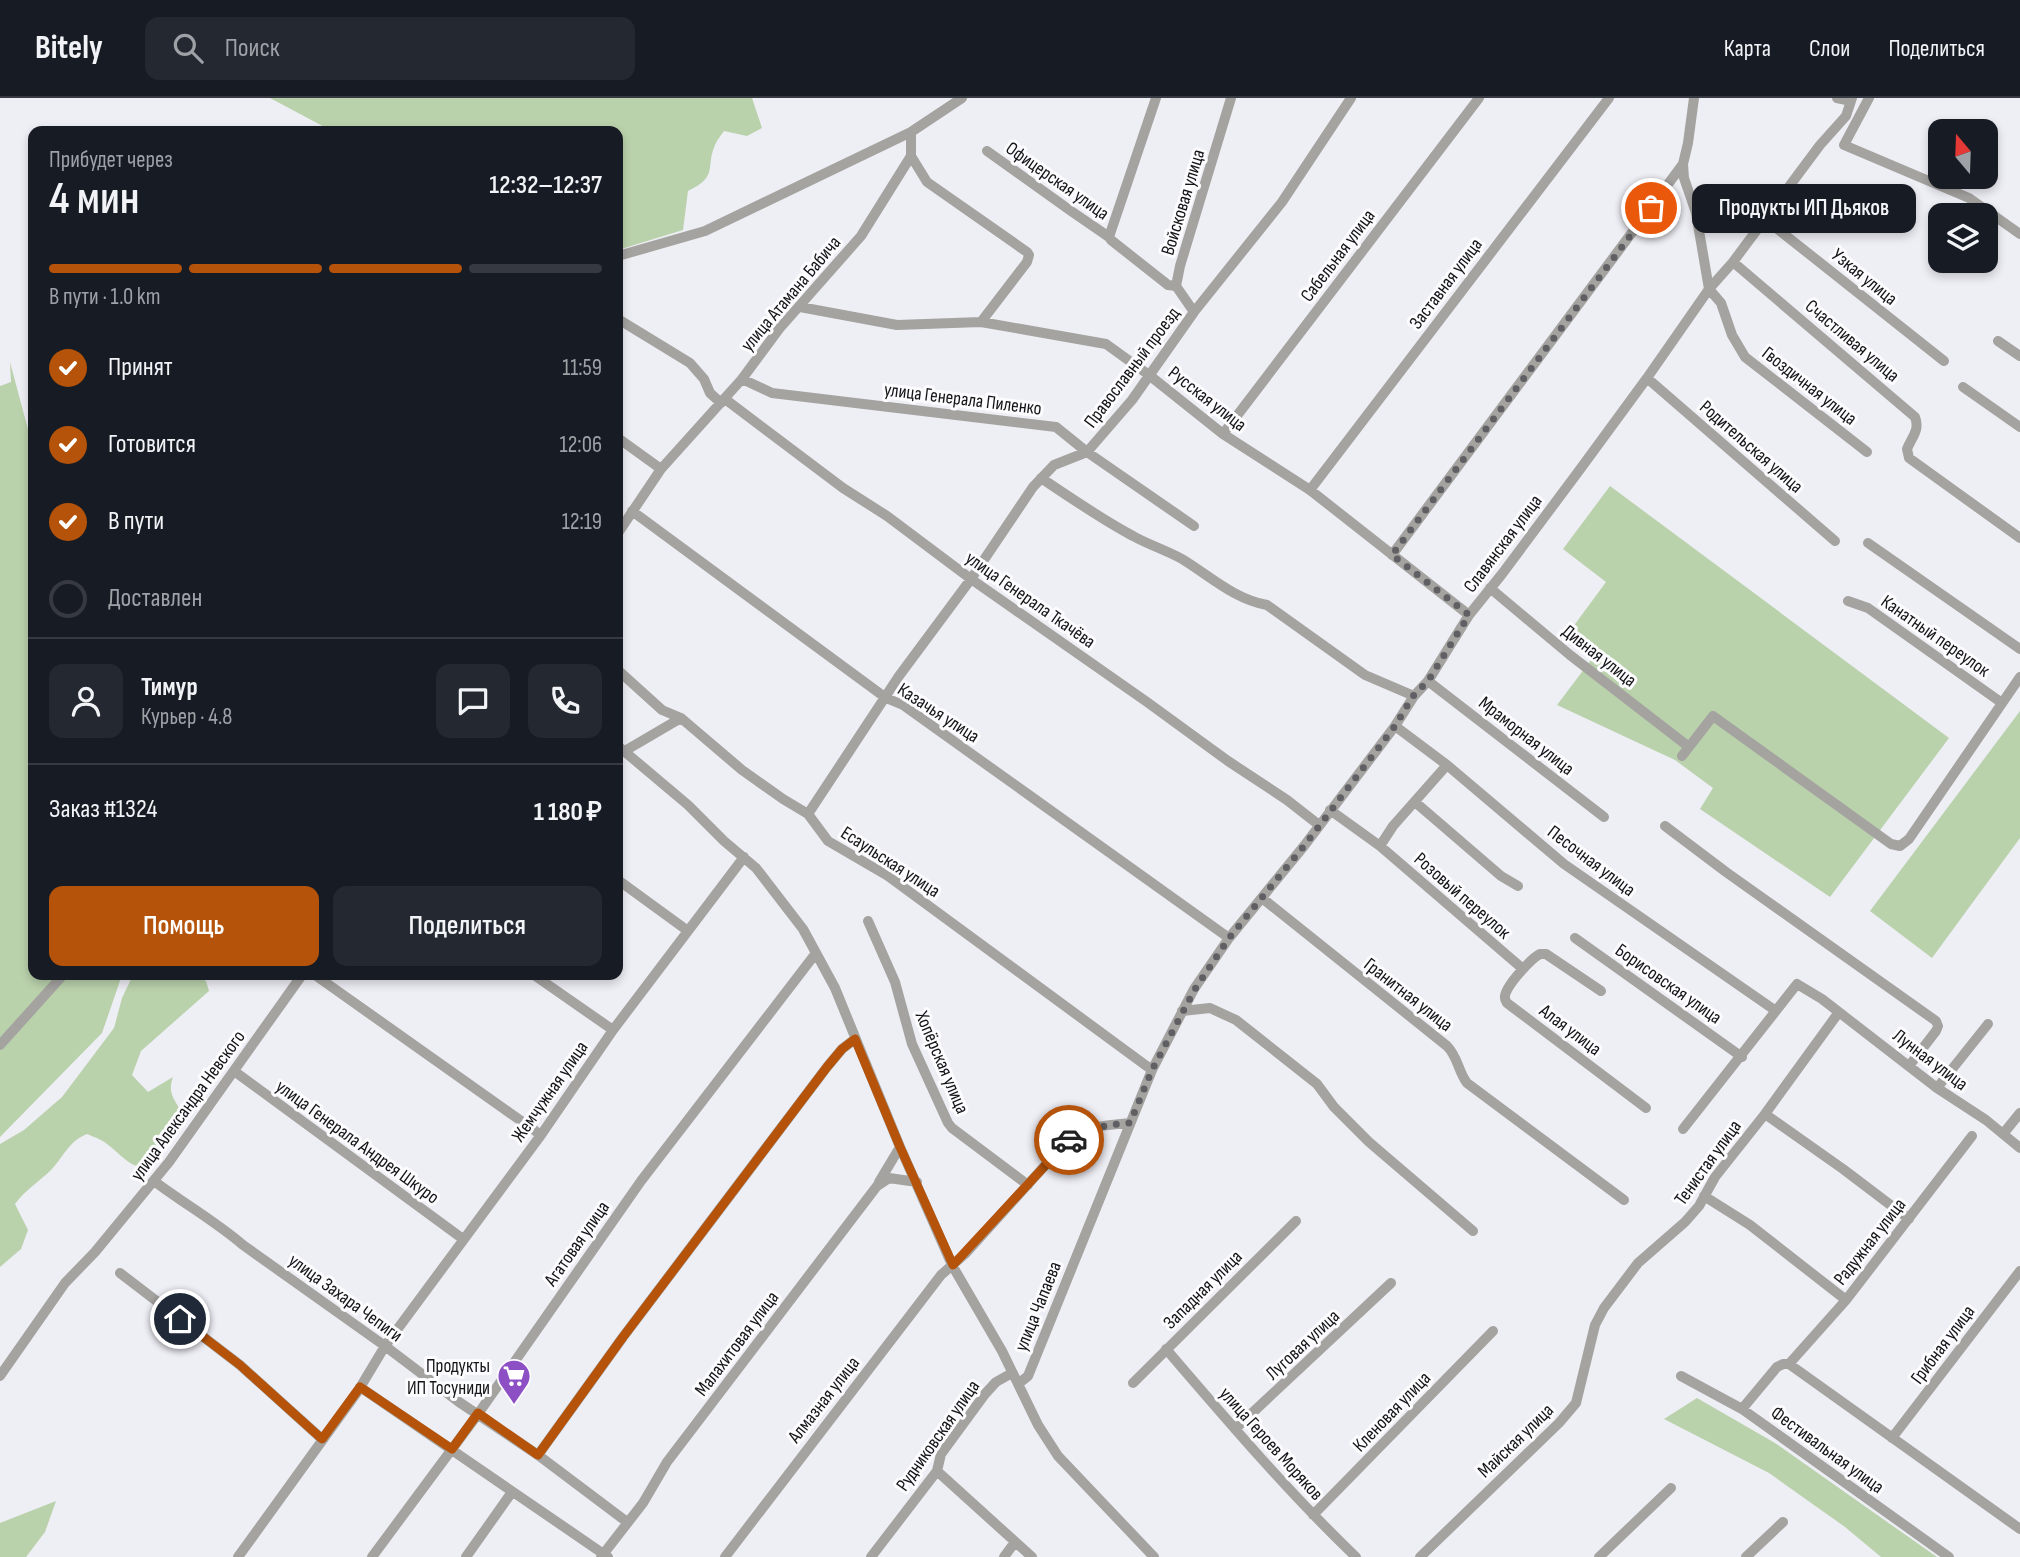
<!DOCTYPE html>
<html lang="ru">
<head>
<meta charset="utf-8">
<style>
  body { margin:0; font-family:"Sofia Sans Condensed",sans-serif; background:#242831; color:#f1f3f6; height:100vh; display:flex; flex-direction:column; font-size:26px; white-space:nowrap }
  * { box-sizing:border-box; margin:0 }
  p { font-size:23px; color:#9ea1a6 }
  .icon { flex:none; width:38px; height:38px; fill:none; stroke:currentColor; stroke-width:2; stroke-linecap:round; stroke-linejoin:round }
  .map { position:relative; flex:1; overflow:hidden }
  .details { position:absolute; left:28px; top:28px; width:595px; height:854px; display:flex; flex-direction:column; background:#171b24; border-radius:14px; box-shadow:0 4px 10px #0003 }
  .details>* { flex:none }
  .needle { width:46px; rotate:341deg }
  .fabs { position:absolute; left:1928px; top:21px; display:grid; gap:14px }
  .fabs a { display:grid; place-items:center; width:70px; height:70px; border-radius:14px; background:#171b24; box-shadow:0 4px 10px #0003; font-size:35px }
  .pin { position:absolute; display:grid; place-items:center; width:60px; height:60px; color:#fff; margin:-30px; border:4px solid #fff; border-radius:50%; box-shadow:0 2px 7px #0007 }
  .courier { position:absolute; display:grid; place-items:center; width:70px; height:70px; margin:-35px; border:5px solid #b45309; border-radius:50%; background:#fff; color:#222; box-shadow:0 2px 9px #0007 }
  .bubble { position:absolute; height:49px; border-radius:14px; background:#171b24; box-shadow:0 4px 10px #0003; font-size:23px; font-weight:600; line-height:49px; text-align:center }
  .overview em { font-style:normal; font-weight:600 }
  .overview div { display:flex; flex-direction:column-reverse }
  .overview { display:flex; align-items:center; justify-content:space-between; height:119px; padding:0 21px }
  h1 { font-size:46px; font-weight:600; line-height:52px }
  .bar { display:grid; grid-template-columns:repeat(4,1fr); gap:10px 7px; align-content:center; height:84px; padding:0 21px }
  .bar i { height:9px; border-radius:5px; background:#363941 }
  .bar .current { background:#b45309 }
  .bar p { grid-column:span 4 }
  .line { display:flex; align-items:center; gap:18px; padding:0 21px; border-top:2px solid #363941 }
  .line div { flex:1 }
  .round { display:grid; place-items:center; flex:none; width:74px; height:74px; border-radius:14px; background:#242831 }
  ol { padding:0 21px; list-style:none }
  li { display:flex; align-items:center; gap:21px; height:77px }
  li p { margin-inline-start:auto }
  li .icon { padding:7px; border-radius:50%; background:#b45309; color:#fff; stroke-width:4 }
  li:last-child { color:#9ea1a6 }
  li i { width:38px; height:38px; border:4px solid #363941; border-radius:50% }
  .cta { display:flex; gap:14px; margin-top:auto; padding:14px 21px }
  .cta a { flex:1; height:80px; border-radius:14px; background:#b45309; color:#fff; font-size:28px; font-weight:600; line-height:80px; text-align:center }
  .cta a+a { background:#242831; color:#f1f3f6 }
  header { display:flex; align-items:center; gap:42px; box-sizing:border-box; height:98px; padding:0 35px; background:#171b24; border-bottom:2px solid #363941 }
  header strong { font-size:33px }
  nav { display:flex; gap:38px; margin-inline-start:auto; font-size:24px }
  .search { width:490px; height:63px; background:#242831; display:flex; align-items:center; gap:18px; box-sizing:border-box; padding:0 24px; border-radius:14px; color:#9ea1a6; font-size:26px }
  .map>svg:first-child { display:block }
</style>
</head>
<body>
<header>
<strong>Bitely</strong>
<div class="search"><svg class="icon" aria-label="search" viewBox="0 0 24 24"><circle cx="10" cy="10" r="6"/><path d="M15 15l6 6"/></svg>Поиск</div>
<nav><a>Карта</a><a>Слои</a><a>Поделиться</a></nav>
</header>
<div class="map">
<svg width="2020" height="1459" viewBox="0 0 2020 1459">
  <rect width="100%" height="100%" fill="#eeeef5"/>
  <path fill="#bad2ac" d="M270,0h482l10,30 -15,8 -23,-5c-3,4 -7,9 -9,14 -10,23 4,31 -27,46l-5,39 -65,20v-119h-286z
    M10,264l23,86v527h89l-20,58 -102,104v-751l11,-4z
    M1610,388l339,252 -119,159 -130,-88 13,-21 -38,-28 -118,-55 37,-49 -27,-21 39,-53 -43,-33z
    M2020,613v127l-88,120 -62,-47z
    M133,877h40l5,4 19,-2 9,4 3,10 -68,60 -9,24 16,17 25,-15c-8,22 9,25 10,45 -9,12 -18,29 -30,40 -16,15 -33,-9 -46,-18 -6,-5 -13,-7 -20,-10 -18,7 -23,22 -35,35 -12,12 -27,21 -37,35l13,26 -7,19 -21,18v-123l24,-14 38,-33 52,-69 8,-30z
    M1697,1300l78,45 162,114h-56l-36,-30 -76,-54 -105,-54z
    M56,1403l-11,31 -19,25h-26v-34z"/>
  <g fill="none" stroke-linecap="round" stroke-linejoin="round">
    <path stroke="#a4a3a0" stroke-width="10" d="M1837,0l14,3
      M1869,0l-25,47 125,53 51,36
      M987,53l84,60 38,26 2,3 57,45 8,1
      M911,58l16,26 100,70 2,3 -2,7 -46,60
      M1683,66l1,14 12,35 13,76 12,14 11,32 13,22 122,95
      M1765,121l179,142
      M1109,139l47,-139
      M618,158l87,-25 206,-99 51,-34
      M1733,164l182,155c5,13 -3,20 -8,32l2,9 111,80
      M800,209l97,18 84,-3 125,22 43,31 74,59 87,56 159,125
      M1194,214l-18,-26 4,-20 51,-168
      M618,221l72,44 14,16 6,14 11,10
      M1998,243l22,15
      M1647,280l188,163
      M742,281l30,14 284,34 31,25 107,74
      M1963,289l57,40
      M725,301l118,89 44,28 84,63 176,123 81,59 59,39 32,25
      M1223,336l256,-336
      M618,340l43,31
      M1041,380c30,20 60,41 92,58 16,9 33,14 49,23 28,17 52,40 85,46l98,70 49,21
      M1310,392l299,-392
      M632,413l254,187 17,7 326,233
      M618,435l43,-64 81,-90 37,-50 82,-93 50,-80v-24
      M1868,445l152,106
      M1392,457l291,-391 5,-21 6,-45
      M1490,490l80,67 119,92
      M1848,503l20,7 134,95
      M620,574l42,38 19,8 61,52 41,29 25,15 20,27 60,35 264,194
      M1428,583l176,136
      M1395,628l52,39 117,99 212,147
      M618,648l70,59 36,36 32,27 47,61 32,59 65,159 52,118 50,86 36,74 20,31 96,101
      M623,654l58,-34
      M1682,658l31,-40 178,128 9,2 9,-7 111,-162
      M1415,704l86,74 17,10
      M1330,712l50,36 13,-20 54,-61
      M808,716l91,-138 72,-97 62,-92 21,-22 33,-13 45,-52 62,-88 88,-110 69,-104
      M1665,728l61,46 210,149 2,5 -2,5 -27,35
      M1380,748l143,123
      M618,782l70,51
      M1262,800l185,148c11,11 11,25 20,37l157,117
      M868,823l27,61 17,62 36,79 4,5 76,57
      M1575,840l167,119
      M315,877l226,160
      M534,877l79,55
      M1601,893l-55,-37h-6c-8,4 -37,34 -35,44 0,2 1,3 2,5l139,105
      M1182,913l28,-3 26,12 81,64 17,23 35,35 104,89
      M0,947l63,-70
      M234,973l229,168
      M1937,990l51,-64
      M1765,1016l78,55 66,50
      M1683,1031l114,-145 25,15 115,89 49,32 34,28
      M2003,1036l17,-21
      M154,1083c29,22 61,40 89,64l142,101 74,56 79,53 89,67
      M879,1084l21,-35
      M1704,1098l46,29 96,75
      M120,1175l120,92 82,74
      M1166,1251c61,71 122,143 190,208
      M1789,1266l57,-64 126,-164
      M1789,1266l231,165
      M0,1278l65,-93 30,-31 74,-90 133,-187
      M1681,1278l61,33 207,148
      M1133,1285l163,-162
      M1018,1286l10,-8 124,-306 42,-81 35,-51 75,-92 91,-120 19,-30 14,-15 41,-66 33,-41 79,-106 66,-90 62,-89 24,-27 87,-117 26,-29 6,-18
      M360,1289l248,170
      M1742,1311l35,-42 6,-3h6
      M1235,1331l156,-146
      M1892,1340l128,-167
      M538,1357l85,-118 204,-270 15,-18 13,-10
      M937,1373l95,86
      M1313,1417l180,-184
      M238,1459l120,-166 27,-45 156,-211 72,-105 131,-173
      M372,1459l106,-143 163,-233 175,-228
      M466,1459l46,-65
      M601,1459l42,-54 24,-41 210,-276 12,-8 28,4
      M725,1459l216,-282 25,-22 102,-113c21,-14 37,-15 62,-17
      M871,1459l66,-86 4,-17 44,-60 11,-12 16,-9
      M1004,1459l11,-15
      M1420,1459l139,-134 17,-20 19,-78 9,-17 34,-45 47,-41 14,-16 16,-29 50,-63 74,-102
      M1599,1459l72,-69
      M1746,1459l37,-35"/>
  </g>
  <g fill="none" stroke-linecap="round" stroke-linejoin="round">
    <path stroke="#606064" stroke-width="7" stroke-dasharray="0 12.6" d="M1069,1042c19,-13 38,-15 61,-17l22,-53 43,-81 34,-51 75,-92 91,-120 18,-30 15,-15 41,-66 -77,-60 259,-347"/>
    <path stroke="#b45309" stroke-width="9" d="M180,1221l60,46 82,74 38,-52 92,62 26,-36 60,42 85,-118 204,-270 15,-18 13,-10 45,108 53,118 116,-125"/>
  </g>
  <defs>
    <symbol id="supermarket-pin" viewBox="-11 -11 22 30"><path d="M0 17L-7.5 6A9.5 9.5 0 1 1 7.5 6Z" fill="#8d4fc4" stroke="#fcfcff"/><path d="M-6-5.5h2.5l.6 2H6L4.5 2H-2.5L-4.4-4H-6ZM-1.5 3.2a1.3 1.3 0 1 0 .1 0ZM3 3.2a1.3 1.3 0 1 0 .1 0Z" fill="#fff"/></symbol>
  </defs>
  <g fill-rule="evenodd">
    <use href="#supermarket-pin" x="495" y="1259" width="38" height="52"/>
  </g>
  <g text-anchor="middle" stroke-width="6" stroke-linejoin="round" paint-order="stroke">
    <g font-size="19" fill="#141416" stroke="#fcfcff">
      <text transform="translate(1058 82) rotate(35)" y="7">Офицерская улица</text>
      <text transform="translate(1182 104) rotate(-73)" y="7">Войсковая улица</text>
      <text transform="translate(1337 157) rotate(-53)" y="7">Сабельная улица</text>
      <text transform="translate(1865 178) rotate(39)" y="7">Узкая улица</text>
      <text transform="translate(1445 185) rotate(-53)" y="7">Заставная улица</text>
      <text transform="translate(790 195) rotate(-50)" y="7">улица Атамана Бабича</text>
      <text transform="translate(1853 242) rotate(40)" y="7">Счастливая улица</text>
      <text transform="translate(1131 269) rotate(-53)" y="7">Православный проезд</text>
      <text transform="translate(1810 287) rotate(38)" y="7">Гвоздичная улица</text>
      <text transform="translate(963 300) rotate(7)" y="7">улица Генерала Пиленко</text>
      <text transform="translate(1208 300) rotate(38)" y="7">Русская улица</text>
      <text transform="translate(1752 348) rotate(41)" y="7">Родительская улица</text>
      <text transform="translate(1502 445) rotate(-53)" y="7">Славянская улица</text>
      <text transform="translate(1031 501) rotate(35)" y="7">улица Генерала Ткачёва</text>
      <text transform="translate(1936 537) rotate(35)" y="7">Канатный переулок</text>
      <text transform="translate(1600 557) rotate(38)" y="7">Дивная улица</text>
      <text transform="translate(939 614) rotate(33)" y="7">Казачья улица</text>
      <text transform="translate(1527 637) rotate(38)" y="7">Мраморная улица</text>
      <text transform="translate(1592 762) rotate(37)" y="7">Песочная улица</text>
      <text transform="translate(891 763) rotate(33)" y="7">Есаульская улица</text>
      <text transform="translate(1463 797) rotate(41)" y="7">Розовый переулок</text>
      <text transform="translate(1669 885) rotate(35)" y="7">Борисовская улица</text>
      <text transform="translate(1409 896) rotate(38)" y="7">Гранитная улица</text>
      <text transform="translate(1571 931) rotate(37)" y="7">Алая улица</text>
      <text transform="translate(1931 961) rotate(37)" y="7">Лунная улица</text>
      <text transform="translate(943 964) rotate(67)" y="7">Хопёрская улица</text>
      <text transform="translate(549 993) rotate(-55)" y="7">Жемчужная улица</text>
      <text transform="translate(187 1007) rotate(-54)" y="7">улица Александра Невского</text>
      <text transform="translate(358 1043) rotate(36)" y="7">улица Генерала Андрея Шкуро</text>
      <text transform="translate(1707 1064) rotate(-54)" y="7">Тенистая улица</text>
      <text transform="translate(1869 1143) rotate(-52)" y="7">Радужная улица</text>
      <text transform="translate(576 1145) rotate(-55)" y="7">Агатовая улица</text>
      <text transform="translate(1202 1191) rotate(-45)" y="7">Западная улица</text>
      <text transform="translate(346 1199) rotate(36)" y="7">улица Захара Чепиги</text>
      <text transform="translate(1037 1208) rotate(-68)" y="7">улица Чапаева</text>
      <text transform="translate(736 1245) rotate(-53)" y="7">Малахитовая улица</text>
      <text transform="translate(1302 1246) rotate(-43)" y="7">Луговая улица</text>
      <text transform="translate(1942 1246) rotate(-53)" y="7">Грибная улица</text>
      <text transform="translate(823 1301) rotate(-52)" y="7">Алмазная улица</text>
      <text transform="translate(1391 1313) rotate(-46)" y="7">Кленовая улица</text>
      <text transform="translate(937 1337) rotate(-55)" y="7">Рудниковская улица</text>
      <text transform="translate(1515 1342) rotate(-44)" y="7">Майская улица</text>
      <text transform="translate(1272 1345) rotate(48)" y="7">улица Героев Моряков</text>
      <text transform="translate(1828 1351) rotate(36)" y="7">Фестивальная улица</text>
    </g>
    <g font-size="19" fill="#141416" stroke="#fcfcff" text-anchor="end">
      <text x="490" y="1274">Продукты<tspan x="490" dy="22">ИП Тосуниди</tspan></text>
    </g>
  </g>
</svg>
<div class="fabs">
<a><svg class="needle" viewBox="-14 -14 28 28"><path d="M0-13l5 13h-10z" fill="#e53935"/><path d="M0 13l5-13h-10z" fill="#9ea1a6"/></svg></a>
<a><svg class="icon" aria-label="layers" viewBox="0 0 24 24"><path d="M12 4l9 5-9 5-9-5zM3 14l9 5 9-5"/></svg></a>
</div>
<div class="pin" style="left:1651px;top:110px;background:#ea580c"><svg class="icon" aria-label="bag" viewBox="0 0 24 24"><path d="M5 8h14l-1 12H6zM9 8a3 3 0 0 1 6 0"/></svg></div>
<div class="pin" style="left:180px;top:1221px;background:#1f2937"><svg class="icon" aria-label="home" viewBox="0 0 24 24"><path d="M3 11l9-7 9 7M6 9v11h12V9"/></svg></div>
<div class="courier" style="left:1069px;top:1042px"><svg class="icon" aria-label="car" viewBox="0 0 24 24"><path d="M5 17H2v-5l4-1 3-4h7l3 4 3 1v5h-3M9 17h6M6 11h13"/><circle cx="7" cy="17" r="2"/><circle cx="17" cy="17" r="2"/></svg></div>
<div class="bubble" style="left:1692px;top:86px;width:224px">Продукты ИП Дьяков</div>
<section class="details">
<div class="overview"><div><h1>4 мин</h1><p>Прибудет через</p></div><em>12:32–12:37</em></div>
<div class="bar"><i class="current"></i><i class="current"></i><i class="current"></i><i></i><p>В пути · 1.0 km</p></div>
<ol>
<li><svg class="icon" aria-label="check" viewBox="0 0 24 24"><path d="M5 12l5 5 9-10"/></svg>Принят<p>11:59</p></li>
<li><svg class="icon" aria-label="check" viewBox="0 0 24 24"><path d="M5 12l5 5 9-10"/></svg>Готовится<p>12:06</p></li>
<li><svg class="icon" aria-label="check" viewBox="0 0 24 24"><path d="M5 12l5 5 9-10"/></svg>В пути<p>12:19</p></li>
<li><i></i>Доставлен</li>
</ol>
<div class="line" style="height:126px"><a class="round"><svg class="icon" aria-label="person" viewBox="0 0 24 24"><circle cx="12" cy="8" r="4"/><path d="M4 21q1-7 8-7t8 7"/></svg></a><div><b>Тимур</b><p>Курьер · 4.8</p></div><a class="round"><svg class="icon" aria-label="chat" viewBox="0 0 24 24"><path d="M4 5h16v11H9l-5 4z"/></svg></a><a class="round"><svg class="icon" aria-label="phone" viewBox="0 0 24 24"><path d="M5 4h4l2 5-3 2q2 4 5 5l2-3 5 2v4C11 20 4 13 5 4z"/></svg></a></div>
<div class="line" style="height:91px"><div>Заказ #1324</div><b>1 180 ₽</b></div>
<div class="cta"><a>Помощь</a><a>Поделиться</a></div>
</section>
</div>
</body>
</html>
